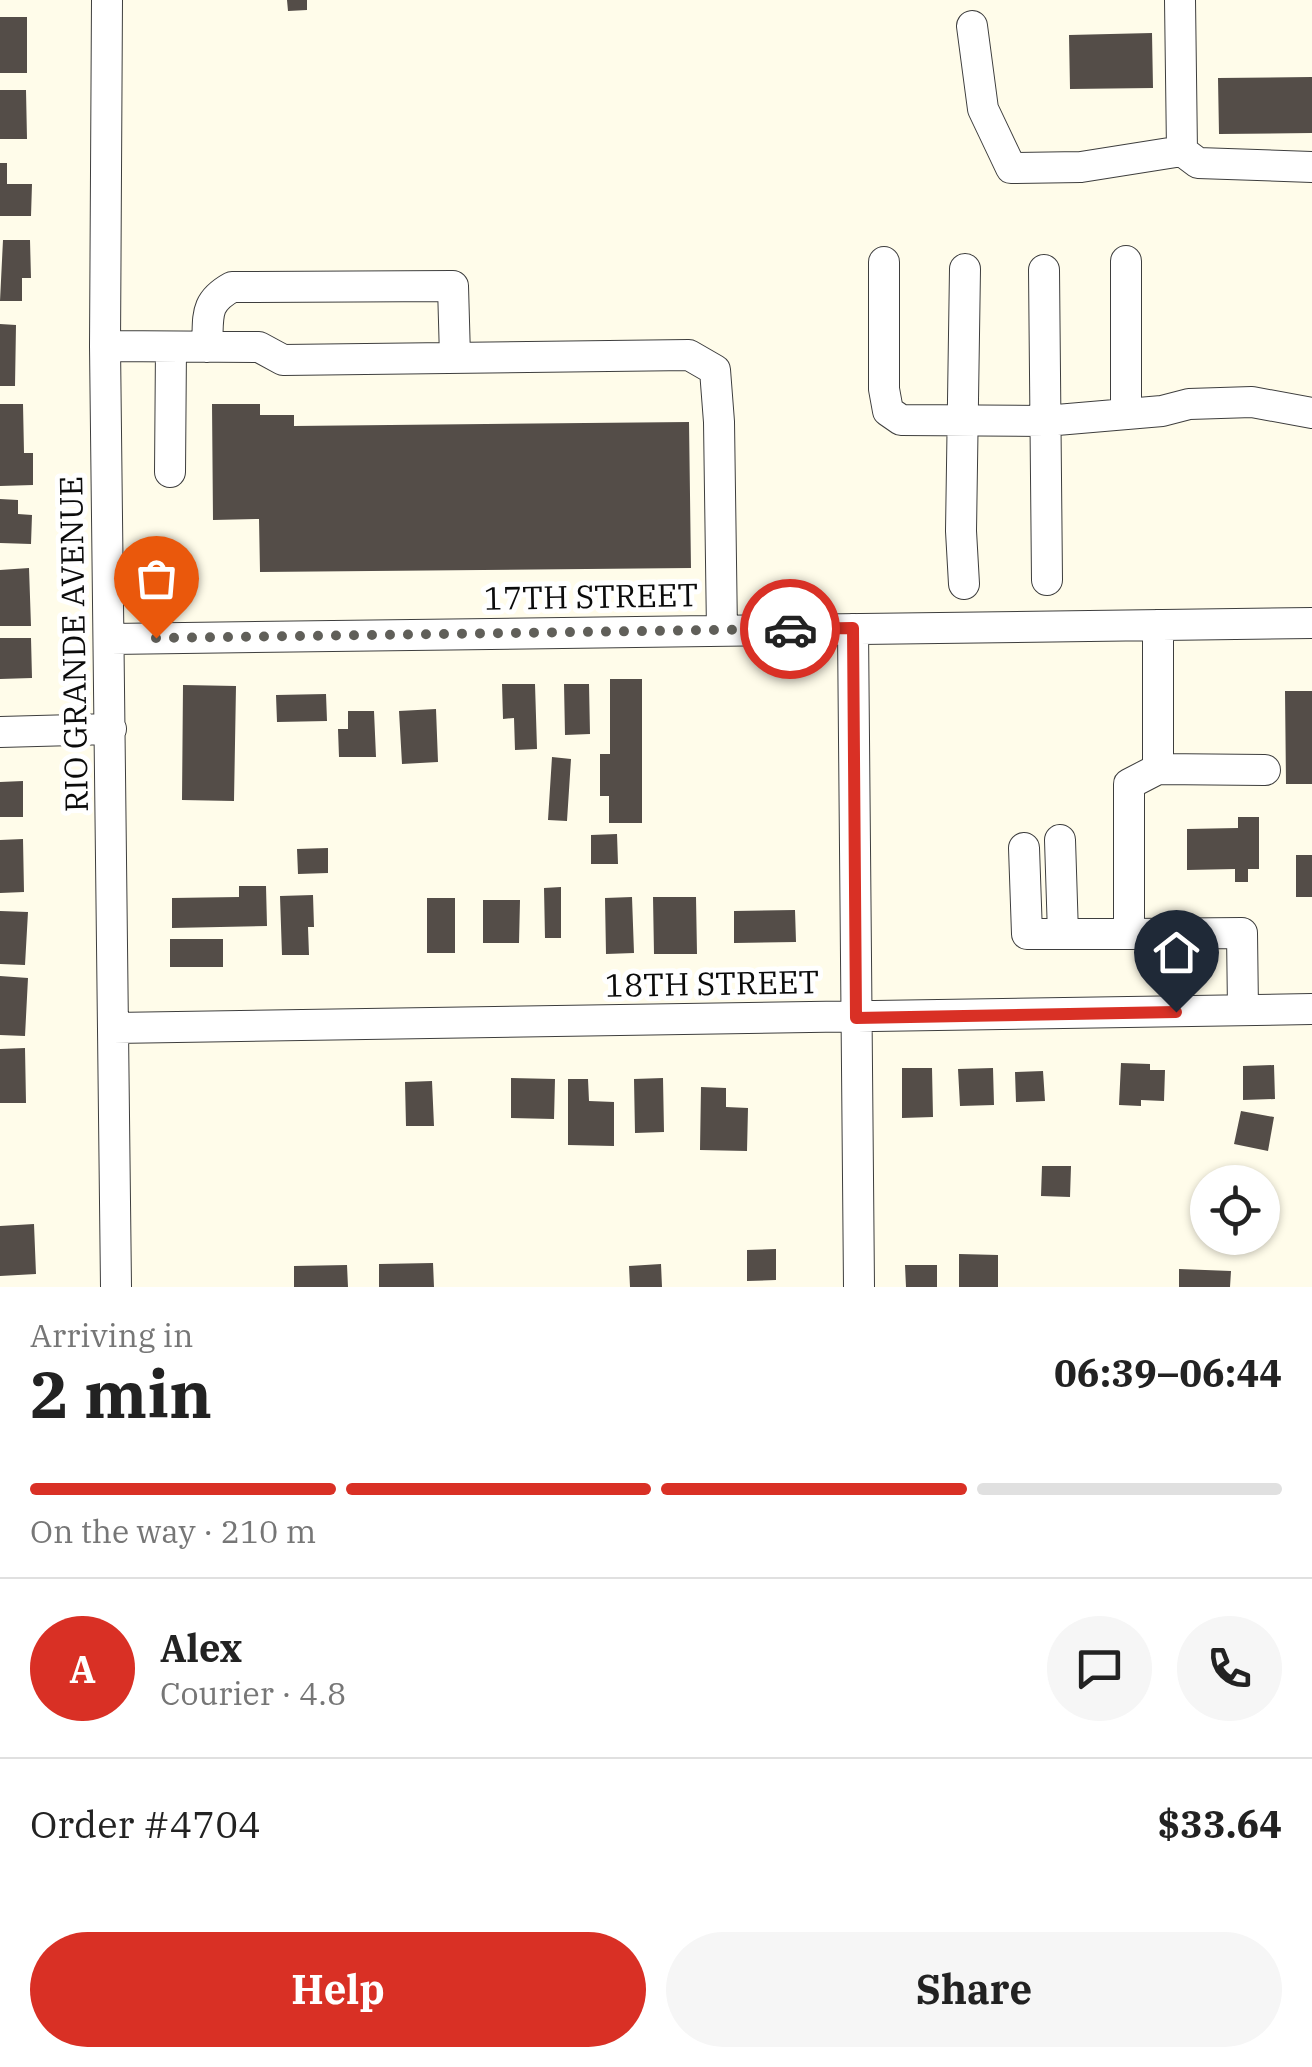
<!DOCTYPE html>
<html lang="en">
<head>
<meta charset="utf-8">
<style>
  body { margin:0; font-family:"IBM Plex Serif",serif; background:#f6f6f6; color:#222; height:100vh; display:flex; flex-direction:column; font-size:38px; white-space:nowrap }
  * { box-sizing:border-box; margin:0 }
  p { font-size:32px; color:#767676 }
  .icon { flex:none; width:55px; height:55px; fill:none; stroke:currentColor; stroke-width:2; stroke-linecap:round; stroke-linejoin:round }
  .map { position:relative; height:1287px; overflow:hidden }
  .panel { display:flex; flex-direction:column; background:#fff; flex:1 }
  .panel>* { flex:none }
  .buttons { position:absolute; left:1190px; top:1165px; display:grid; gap:20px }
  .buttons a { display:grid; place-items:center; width:90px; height:90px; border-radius:50%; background:#fff; box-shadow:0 2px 8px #0004; font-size:50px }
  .pin { position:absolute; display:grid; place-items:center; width:85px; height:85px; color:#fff; margin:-102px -42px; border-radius:50% 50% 50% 0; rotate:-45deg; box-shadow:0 0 10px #0007 }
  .pin .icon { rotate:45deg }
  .courier { position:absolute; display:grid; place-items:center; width:100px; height:100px; margin:-50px; border:8px solid #d93025; border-radius:50%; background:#fff; color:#222; box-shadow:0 2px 12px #0007 }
  .summary em { font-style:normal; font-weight:800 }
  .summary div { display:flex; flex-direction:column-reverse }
  .summary { display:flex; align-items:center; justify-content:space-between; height:170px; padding:0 30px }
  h1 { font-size:65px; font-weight:800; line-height:75px }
  .bar { display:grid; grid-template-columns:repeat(4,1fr); gap:15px 10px; align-content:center; height:120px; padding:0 30px }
  .bar i { height:12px; border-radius:8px; background:#e0e0e0 }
  .bar .current { background:#d93025 }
  .bar p { grid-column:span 4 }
  .line { display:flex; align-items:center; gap:25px; padding:0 30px; border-top:2px solid #e0e0e0 }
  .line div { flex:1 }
  .round { display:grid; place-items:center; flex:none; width:105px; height:105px; border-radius:52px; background:#f6f6f6 }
  .action { display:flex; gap:20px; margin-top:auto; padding:20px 30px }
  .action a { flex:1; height:115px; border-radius:60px; background:#d93025; color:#fff; font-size:40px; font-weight:800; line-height:115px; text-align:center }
  .action a+a { background:#f6f6f6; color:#222 }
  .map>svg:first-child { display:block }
</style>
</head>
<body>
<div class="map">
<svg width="1312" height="1287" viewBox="0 0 1312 1287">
  <rect width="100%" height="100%" fill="#fffcea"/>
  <path fill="#544d48" d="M287,0h20v10l-19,1z
    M0,17h27v56h-27z
    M1152,33l1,55 -83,1 -1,-54z
    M1312,77v56l-93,1 -1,-56z
    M0,90h26l1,49h-27z
    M0,163h7v21h25l-1,32h-31z
    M3,240h27l1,38h-9v23h-22z
    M0,324l16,1 -1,61h-15z
    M0,404h23l1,49h9v32l-33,1z
    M212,404h48v11h34v11l395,-4 2,146 -431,4 -1,-53 -46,1z
    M0,499l18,1v14l14,1 -1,29 -31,-1z
    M29,568l2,58h-31v-56z
    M0,638h31l1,40 -32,1z
    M610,679h32v144h-33v-27h-9v-42h10z
    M502,684h33l2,65 -22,1 -1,-32 -11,1z
    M564,684h25l1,50 -25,1z
    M183,685l53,1 -2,115 -52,-1z
    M1285,691h27v93h-26z
    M326,694l1,27 -50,1 -1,-27z
    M436,709l2,53 -36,2 -3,-53z
    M348,711h26l2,46h-37l-1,-28h10z
    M552,757l19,2 -4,62 -19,-1z
    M23,781v36h-23v-35z
    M1238,817h21v52h-11v13h-13v-13l-48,1v-41l51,-1z
    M617,834l1,30h-27v-29z
    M23,839l1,53 -24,1v-53z
    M328,848v25l-30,1 -1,-25z
    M1296,855h16v42h-16z
    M239,886h27l1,40 -95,2v-30l67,-1z
    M561,887v51h-16l-1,-50z
    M313,895l1,32h-6l1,28h-27l-2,-59z
    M632,897l2,56 -28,1 -1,-56z
    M653,897h43l1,57h-43z
    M427,898h28v55h-28z
    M483,900h37l-1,43h-36z
    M795,910l1,32 -62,1v-32z
    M0,911l28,1 -3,53 -25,-1z
    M170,939h53v28h-53z
    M0,976l28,2 -3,58 -25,-1z
    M25,1048l1,55h-26v-54z
    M1121,1063l29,1v6h15l-1,31 -23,-1v6l-22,-1z
    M1274,1065l1,34 -32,1v-34z
    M902,1068h30l1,49 -31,1z
    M993,1068l1,37 -34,1 -2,-37z
    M1043,1071l2,30 -29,1 -1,-30z
    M511,1078l44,1 -1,40 -43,-1z
    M663,1078l1,54 -29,1 -1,-54z
    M568,1079h20l1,22 25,1v44l-46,-1z
    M432,1081l2,45h-28l-1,-44z
    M701,1087l25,1v19l22,1 -1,43 -47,-1z
    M1241,1111l33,6 -6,34 -34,-7z
    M1042,1166h29l-1,31 -29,-1z
    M34,1224l2,50 -36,2v-50z
    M776,1249v31l-29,1v-31z
    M959,1254l39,1v32h-39z
    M433,1263l1,24h-55v-23z
    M661,1264l1,23h-32l-1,-21z
    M347,1265l1,22h-54v-21z
    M905,1265h32v22h-31z
    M1179,1269l52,2 -1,16h-51z"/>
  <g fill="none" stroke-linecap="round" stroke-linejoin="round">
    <defs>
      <path id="minor" d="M107,0l-2,346 11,941
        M1180,0l2,151 16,12 114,4
        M972,26l11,83 28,59 70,-1 101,-16
        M1126,261v153
        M884,262v127l4,22 13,9 144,1 117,-10 27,-7 63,-2 60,11
        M1044,270l3,310
        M105,346l154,1 24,13 406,-5 26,15 4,52 3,209
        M207,347c2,-30 -4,-44 25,-60l221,-1 2,71
        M170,472l1,-125
        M964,584l-3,-53 4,-262
        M1158,625v144l107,1
        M853,629l6,658
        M111,639l1201,-16
        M0,732l111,-3
        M1158,769l-29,15v150l113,-1 1,77
        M1060,840l3,94h66
        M1024,848l3,86h36
        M114,1028l1198,-19"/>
    </defs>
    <use href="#minor" stroke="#3e3e3e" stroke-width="32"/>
    <use href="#minor" stroke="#fff" stroke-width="30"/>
  </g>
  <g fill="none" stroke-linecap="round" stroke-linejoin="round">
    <path stroke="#605f59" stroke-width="10" stroke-dasharray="0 18" d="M156,638l634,-9"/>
    <path stroke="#d93025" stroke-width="12" d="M790,629l63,-1 3,390 320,-6"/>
  </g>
  <g text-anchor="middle" stroke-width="10" stroke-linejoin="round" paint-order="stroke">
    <g font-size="32" fill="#0b0b0b" stroke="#fff">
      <text transform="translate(591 597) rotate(-1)" y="11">17TH STREET</text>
      <text transform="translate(74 644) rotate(-91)" y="11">RIO GRANDE AVENUE</text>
      <text transform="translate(712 984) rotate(-1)" y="11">18TH STREET</text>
    </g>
  </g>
</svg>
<div class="buttons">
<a><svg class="icon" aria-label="locate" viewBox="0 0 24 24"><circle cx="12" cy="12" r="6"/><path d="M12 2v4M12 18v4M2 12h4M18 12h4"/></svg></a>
</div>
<div class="pin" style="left:156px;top:638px;background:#ea580c"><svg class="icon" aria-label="bag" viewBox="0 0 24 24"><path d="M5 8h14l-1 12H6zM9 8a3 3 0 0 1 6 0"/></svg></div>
<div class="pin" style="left:1176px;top:1012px;background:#1f2937"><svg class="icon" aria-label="home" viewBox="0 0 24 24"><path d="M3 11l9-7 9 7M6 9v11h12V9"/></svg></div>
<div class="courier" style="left:790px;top:629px"><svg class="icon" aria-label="car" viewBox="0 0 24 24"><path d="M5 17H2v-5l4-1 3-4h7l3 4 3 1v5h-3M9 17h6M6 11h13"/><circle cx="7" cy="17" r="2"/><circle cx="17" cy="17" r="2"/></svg></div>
</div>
<section class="panel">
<div class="summary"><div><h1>2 min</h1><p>Arriving in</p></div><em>06:39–06:44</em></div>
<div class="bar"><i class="current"></i><i class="current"></i><i class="current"></i><i></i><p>On the way · 210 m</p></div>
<div class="line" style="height:180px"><b class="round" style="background:#d93025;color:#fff">A</b><div><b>Alex</b><p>Courier · 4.8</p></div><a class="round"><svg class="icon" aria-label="chat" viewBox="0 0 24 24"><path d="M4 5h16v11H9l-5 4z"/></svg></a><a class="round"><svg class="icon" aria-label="phone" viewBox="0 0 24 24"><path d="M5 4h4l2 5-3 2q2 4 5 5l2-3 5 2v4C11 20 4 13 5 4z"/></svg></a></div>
<div class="line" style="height:130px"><div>Order #4704</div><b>$33.64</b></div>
<div class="action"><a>Help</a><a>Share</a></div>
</section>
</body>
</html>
